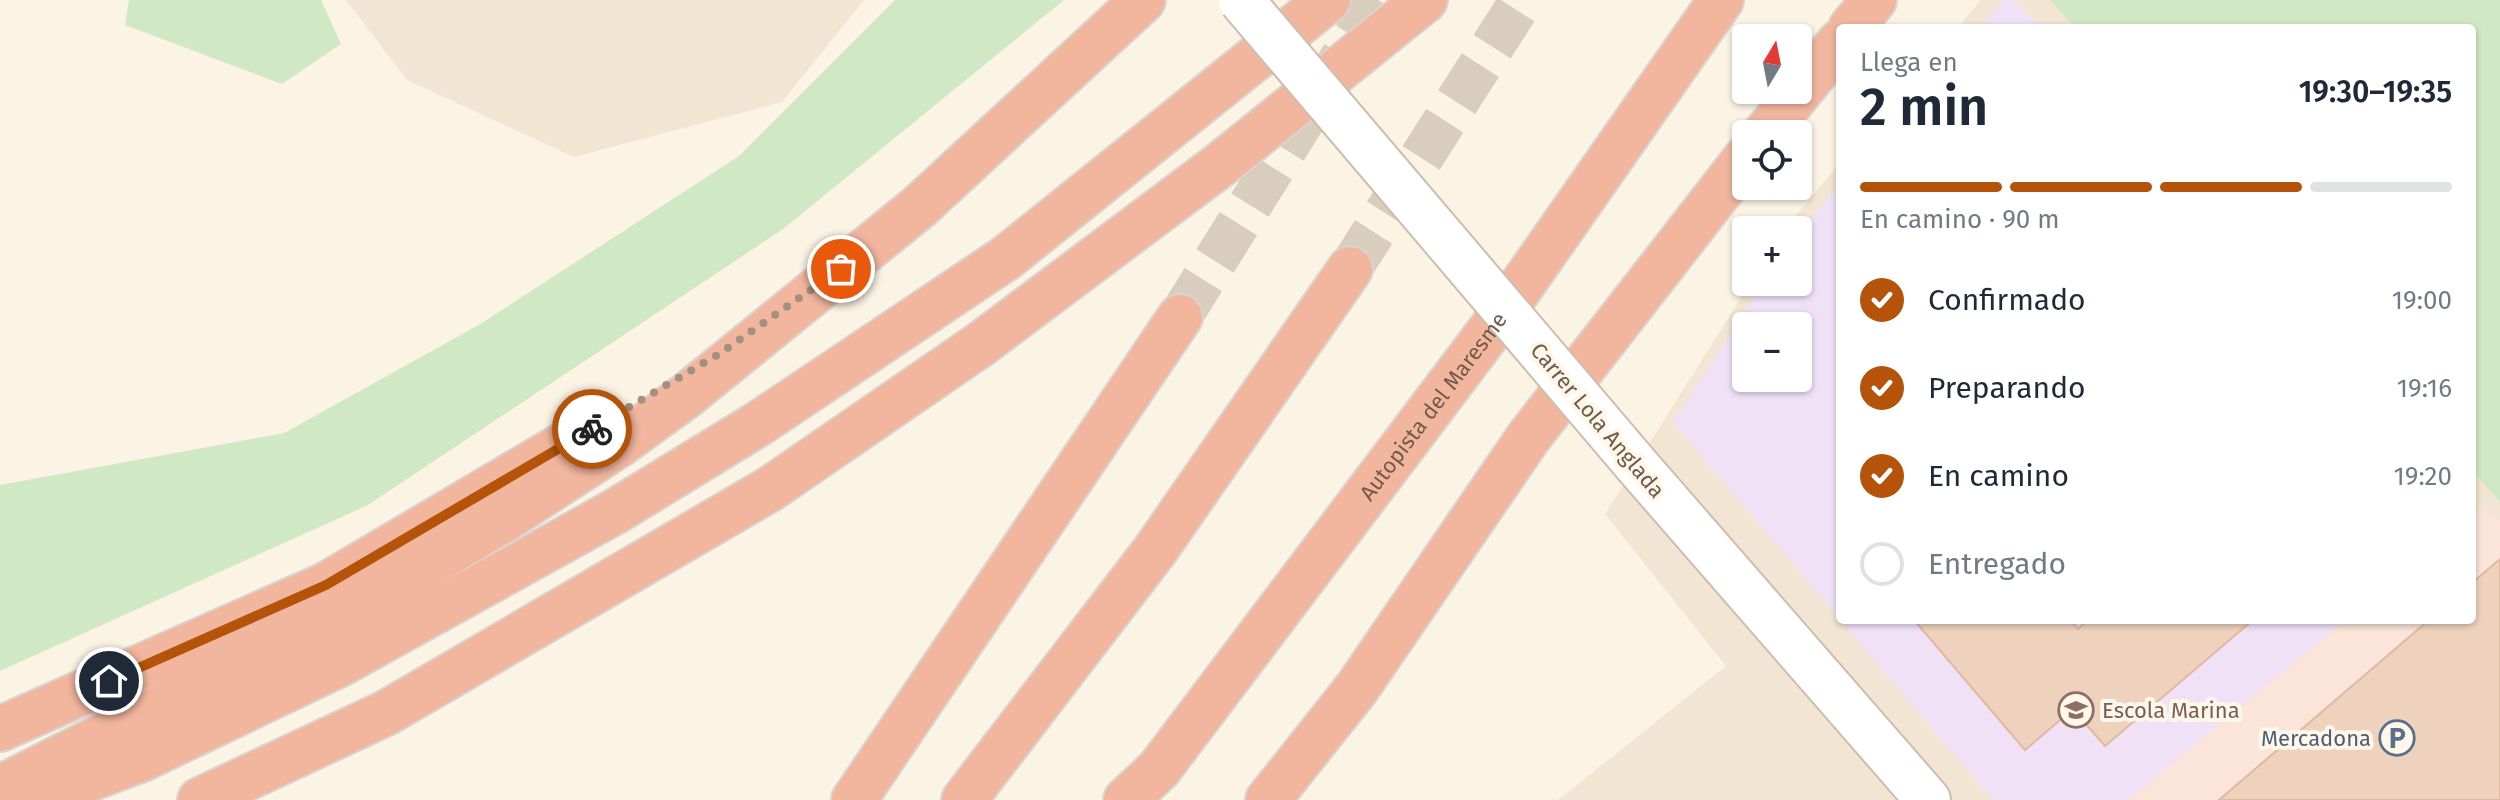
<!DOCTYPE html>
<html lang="es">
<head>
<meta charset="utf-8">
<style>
  body { margin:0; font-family:"Fira Sans",sans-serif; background:#f6f6f7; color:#1f2937; height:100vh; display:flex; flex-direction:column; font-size:30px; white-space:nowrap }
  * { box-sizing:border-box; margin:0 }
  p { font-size:26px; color:#747a83 }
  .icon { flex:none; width:44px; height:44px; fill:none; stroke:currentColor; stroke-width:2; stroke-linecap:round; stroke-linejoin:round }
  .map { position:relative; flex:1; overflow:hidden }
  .details { position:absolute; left:1836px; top:24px; width:640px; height:600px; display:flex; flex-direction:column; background:#fff; border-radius:8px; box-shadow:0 2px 6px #0004 }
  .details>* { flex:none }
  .needle { width:52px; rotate:10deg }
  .controls { position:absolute; left:1732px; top:24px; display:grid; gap:16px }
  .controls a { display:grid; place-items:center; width:80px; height:80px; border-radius:8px; background:#fff; box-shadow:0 2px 6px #0004; font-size:40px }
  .pin { position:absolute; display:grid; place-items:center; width:68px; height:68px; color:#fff; margin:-34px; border:4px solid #fff; border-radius:50%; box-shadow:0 2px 8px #0007 }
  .courier { position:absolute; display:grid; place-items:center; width:80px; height:80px; margin:-40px; border:6px solid #b45309; border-radius:50%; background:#fff; color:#222; box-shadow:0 2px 10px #0007 }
  .headline em { font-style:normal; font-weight:600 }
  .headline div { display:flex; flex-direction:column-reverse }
  .headline { display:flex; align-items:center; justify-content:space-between; height:136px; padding:0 24px }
  h1 { font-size:52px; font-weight:600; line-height:60px }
  .bar { display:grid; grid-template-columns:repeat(4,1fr); gap:12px 8px; align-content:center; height:96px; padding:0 24px }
  .bar i { height:10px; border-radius:6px; background:#e0e1e3 }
  .bar .selected { background:#b45309 }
  .bar p { grid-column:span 4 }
  ol { padding:0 24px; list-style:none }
  li { display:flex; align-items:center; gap:24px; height:88px }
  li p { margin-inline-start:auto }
  li .icon { padding:8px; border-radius:50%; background:#b45309; color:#fff; stroke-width:4 }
  li:last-child { color:#747a83 }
  li i { width:44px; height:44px; border:4px solid #e0e1e3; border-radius:50% }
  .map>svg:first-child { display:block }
</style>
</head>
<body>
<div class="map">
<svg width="2500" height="800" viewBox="0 0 2500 800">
  <rect width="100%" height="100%" fill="#fbf3e4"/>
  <path fill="#f2e5d3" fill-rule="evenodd" d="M346,0h518l-82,102 -208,55 -167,-77z
    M1981,0h69l25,28h-118z
    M1840,163v457h632v-149l28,31v298h-942l168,-134 -121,-152 146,-232h47v-52h-14zM1746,326h52v52h-52z"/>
  <path fill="#fbe4d9" d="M2481,508l19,11v281h-372l217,-180h127v-105z"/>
  <path fill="#f0e1f7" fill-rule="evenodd" d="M2005,0h9l26,28h-60z
    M1840,184v436l-167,-198 92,-140h33v-49zM1746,326h52v52h-52z
    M1840,620h505l-217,180h-135z"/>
  <path fill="#d1e8c4" d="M129,0h192l20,44 -59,40 -157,-59z
    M895,0h169l-281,229 -415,276 -368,166v-186l284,-52 198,-110 257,-167z
    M2050,0h450v502l-28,-31v-443h-397z"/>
  <path fill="#efd2bd" stroke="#e1b99f" stroke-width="2" d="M2500,559v241h-281l210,-180h43v-37z
    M1914,620h156l8,9 10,-9h165l-148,126 -32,-37 -48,41z"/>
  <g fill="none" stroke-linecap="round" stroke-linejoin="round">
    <path stroke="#d9cdbe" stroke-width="44" stroke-dasharray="44 22" stroke-linecap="butt" d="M1350,269l172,-269
      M1180,317l198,-317"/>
    <defs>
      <path id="minor" d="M1639,468l289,332"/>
      <g id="highway">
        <path d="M1851,28l23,-28"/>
        <path d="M1765,134l75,-92"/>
        <path d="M0,729l326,-144 276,-163"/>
        <path d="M0,788l363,-184 139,-83 118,-77 66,-48 233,-189 224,-207"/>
        <path d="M34,800l108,-41 200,-96 274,-152 142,-87 248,-166 322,-258"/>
        <path d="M200,800l186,-87 384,-224 211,-145 239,-179 205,-165"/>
        <path d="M854,800l326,-483"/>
        <path d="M964,800l192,-251 194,-280"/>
        <path id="s1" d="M1126,800l33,-31 333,-441 229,-328"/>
        <path d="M1268,800l89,-112 171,-250 218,-280"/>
      </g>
    </defs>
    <use href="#minor" stroke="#cebdae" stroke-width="48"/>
    <use href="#highway" stroke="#dad4d0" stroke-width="48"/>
    <use href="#minor" stroke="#fff" stroke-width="44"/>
    <use href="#highway" stroke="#f2b69e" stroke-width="44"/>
    <defs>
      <path id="minor-bridge" d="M1241,0l398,468"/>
    </defs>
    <use href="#minor-bridge" stroke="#cebdae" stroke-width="48" stroke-linecap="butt"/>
    <use href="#minor-bridge" stroke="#fff" stroke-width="44"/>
  </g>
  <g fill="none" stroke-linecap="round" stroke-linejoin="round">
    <path stroke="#a29081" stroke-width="8" stroke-dasharray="0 14.4" d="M592,429l127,-75 122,-85"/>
    <path stroke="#b45309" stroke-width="10" d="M109,681l217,-96 266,-156"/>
  </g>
  <defs>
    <symbol id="school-ring" viewBox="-11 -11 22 22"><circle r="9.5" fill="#fef7ea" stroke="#8d6e63" stroke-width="1.5"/><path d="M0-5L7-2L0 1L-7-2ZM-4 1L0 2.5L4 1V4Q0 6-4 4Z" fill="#8d6e63"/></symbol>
    <symbol id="parking-ring" viewBox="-11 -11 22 22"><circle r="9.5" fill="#fef7ea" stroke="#5c6f8a" stroke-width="1.5"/><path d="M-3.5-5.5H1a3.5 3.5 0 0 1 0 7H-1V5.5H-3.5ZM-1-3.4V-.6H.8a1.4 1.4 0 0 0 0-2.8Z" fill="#5c6f8a"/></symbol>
  </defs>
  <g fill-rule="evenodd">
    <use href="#school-ring" x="2056" y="690" width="40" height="40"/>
    <use href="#parking-ring" x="2377" y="718" width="40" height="40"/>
  </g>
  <g text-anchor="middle" stroke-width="8" stroke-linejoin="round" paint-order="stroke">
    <g font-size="22" fill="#725a4b" stroke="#fef7ea">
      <text dy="8" stroke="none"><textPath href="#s1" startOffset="500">Autopista del Maresme</textPath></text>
      <text transform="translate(1598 420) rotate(50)" y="8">Carrer Lola Anglada</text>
    </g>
    <g font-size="22" fill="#785e54" stroke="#fef7ea" text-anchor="start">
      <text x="2102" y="718">Escola Marina</text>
    </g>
    <g font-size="22" fill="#4e5e75" stroke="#fef7ea" text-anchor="end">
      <text x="2371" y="746">Mercadona</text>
    </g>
  </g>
</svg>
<div class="controls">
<a><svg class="needle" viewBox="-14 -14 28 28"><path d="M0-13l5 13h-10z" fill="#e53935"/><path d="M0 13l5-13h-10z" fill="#747a83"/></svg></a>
<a><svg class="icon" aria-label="locate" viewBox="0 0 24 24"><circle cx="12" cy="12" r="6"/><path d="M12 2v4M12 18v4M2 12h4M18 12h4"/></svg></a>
<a>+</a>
<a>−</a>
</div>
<div class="pin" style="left:841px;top:269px;background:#ea580c"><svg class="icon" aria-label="bag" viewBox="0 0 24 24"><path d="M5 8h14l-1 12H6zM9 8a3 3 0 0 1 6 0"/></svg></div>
<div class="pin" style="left:109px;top:681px;background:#1f2937"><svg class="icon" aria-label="home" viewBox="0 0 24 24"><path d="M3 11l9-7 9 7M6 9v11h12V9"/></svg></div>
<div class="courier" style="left:592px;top:429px"><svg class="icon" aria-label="bike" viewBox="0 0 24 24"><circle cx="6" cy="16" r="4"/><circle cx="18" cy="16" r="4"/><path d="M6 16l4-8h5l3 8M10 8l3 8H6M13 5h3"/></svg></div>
<section class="details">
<div class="headline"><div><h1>2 min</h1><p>Llega en</p></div><em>19:30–19:35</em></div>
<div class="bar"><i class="selected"></i><i class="selected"></i><i class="selected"></i><i></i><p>En camino · 90 m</p></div>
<ol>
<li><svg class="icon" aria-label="check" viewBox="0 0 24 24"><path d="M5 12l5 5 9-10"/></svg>Confirmado<p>19:00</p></li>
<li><svg class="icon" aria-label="check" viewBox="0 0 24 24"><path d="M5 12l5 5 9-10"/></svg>Preparando<p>19:16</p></li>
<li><svg class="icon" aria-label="check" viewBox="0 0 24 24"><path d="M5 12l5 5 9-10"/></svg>En camino<p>19:20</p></li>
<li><i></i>Entregado</li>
</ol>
</section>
</div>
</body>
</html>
